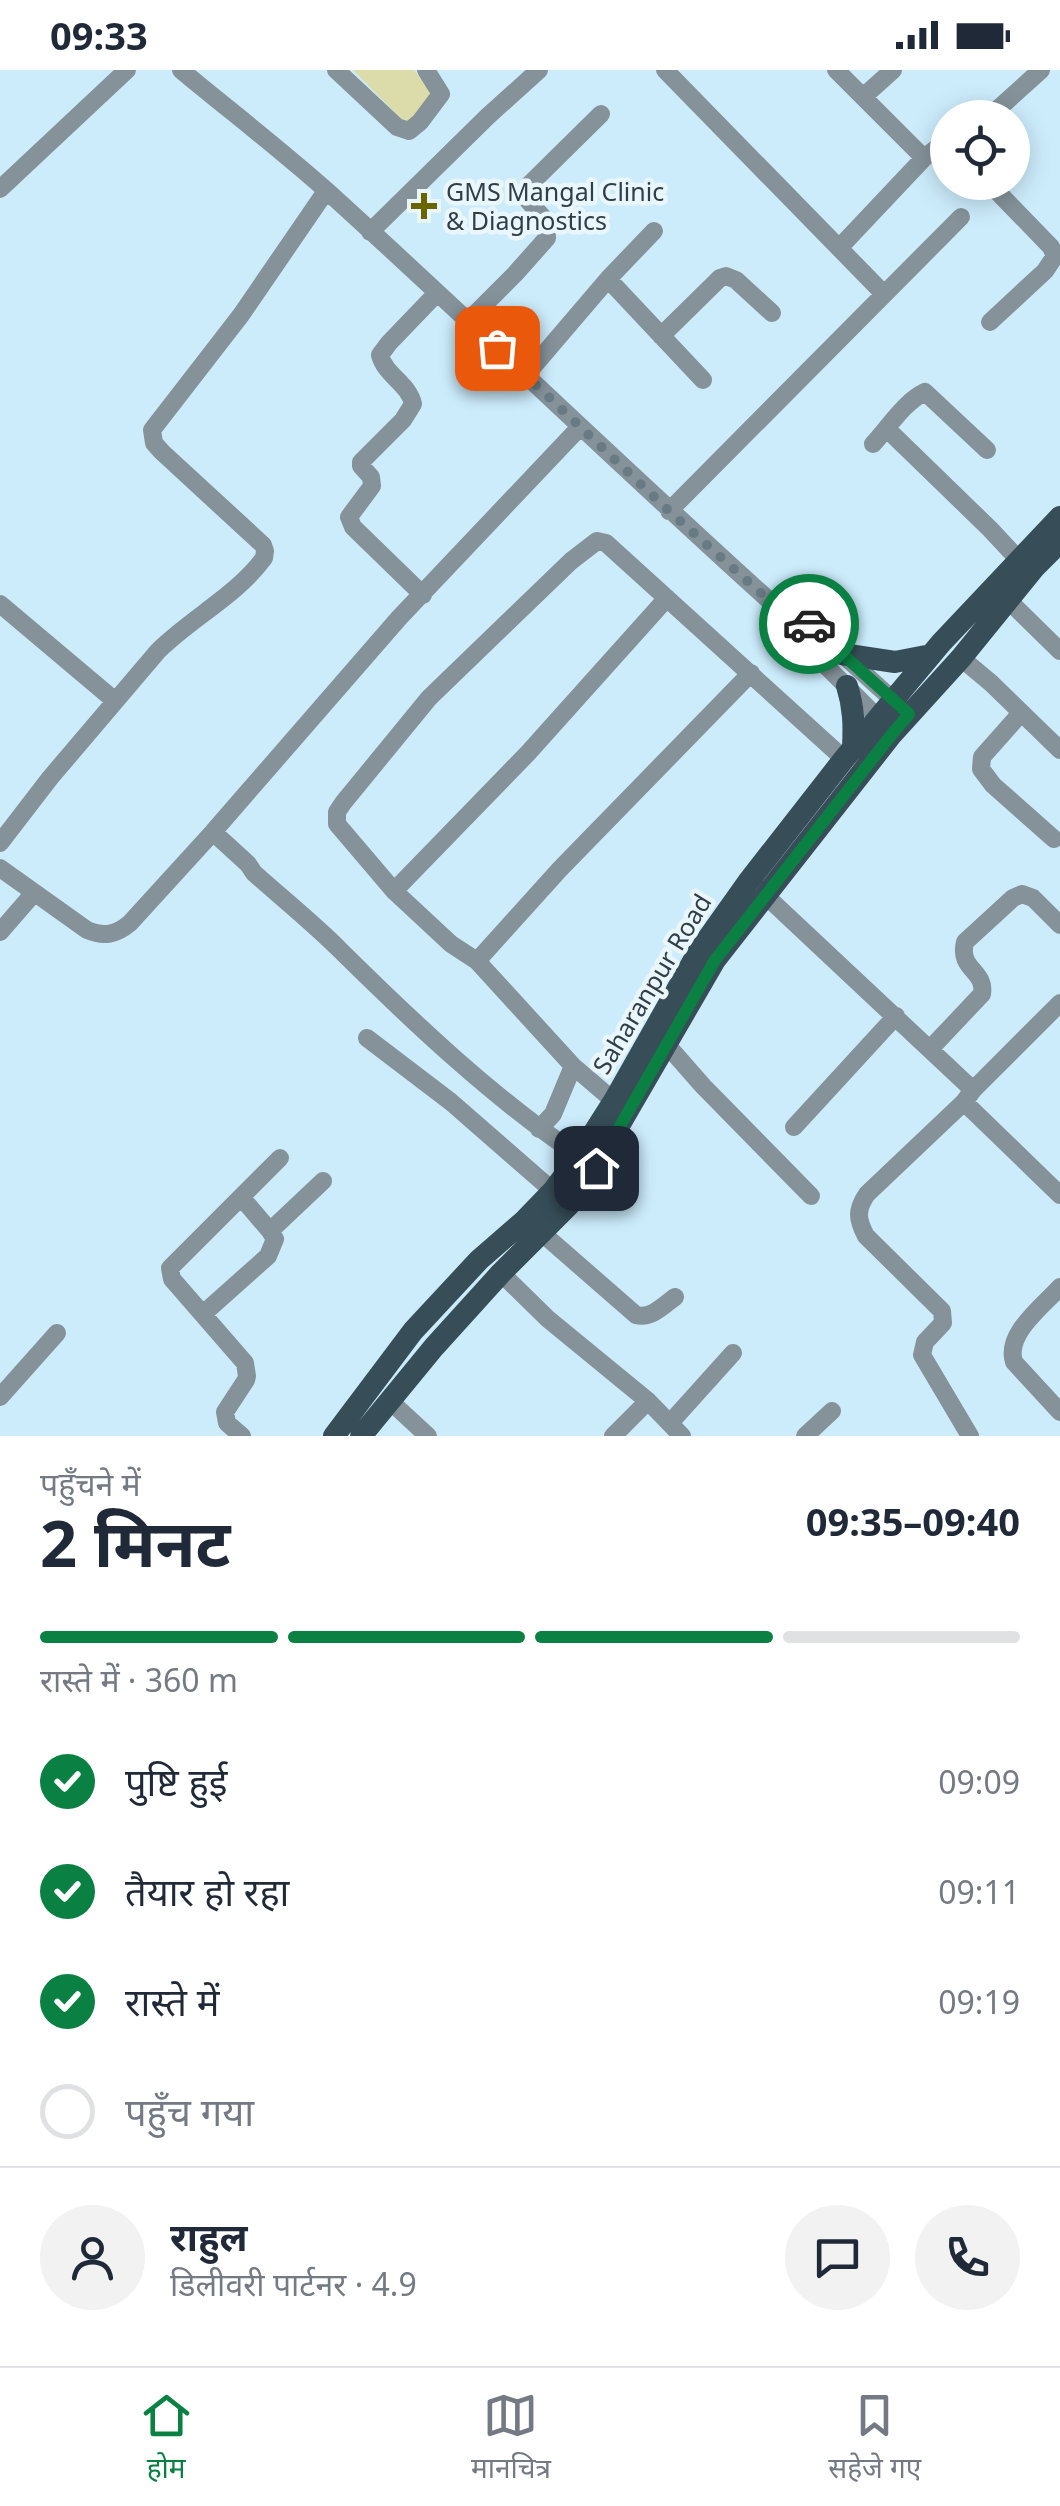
<!DOCTYPE html>
<html lang="hi">
<head>
<meta charset="utf-8">
<style>
  body { margin:0; font-family:"Noto Sans","Noto Sans Devanagari",sans-serif; background:#f2f2f3; color:#1f2937; height:100vh; display:flex; flex-direction:column; font-size:38px; white-space:nowrap }
  * { box-sizing:border-box; margin:0 }
  p { font-size:32px; color:#747a83 }
  .icon { flex:none; width:55px; height:55px; fill:none; stroke:currentColor; stroke-width:2; stroke-linecap:round; stroke-linejoin:round }
  .map { position:relative; height:1366px; overflow:hidden }
  .sheet { display:flex; flex-direction:column; background:#fff; flex:1 }
  .sheet>* { flex:none }
  .fabs { position:absolute; left:930px; top:30px; display:grid; gap:20px }
  .fabs a { display:grid; place-items:center; width:100px; height:100px; border-radius:50%; background:#fff; box-shadow:0 5px 25px #0003; font-size:50px }
  .pin { position:absolute; display:grid; place-items:center; width:85px; height:85px; color:#fff; margin:-42px; border-radius:20px; box-shadow:0 5px 15px #0006 }
  .courier { position:absolute; display:grid; place-items:center; width:100px; height:100px; margin:-50px; border:8px solid #0b8043; border-radius:50%; background:#fff; color:#222; box-shadow:0 2px 12px #0007 }
  .head em { font-style:normal; font-weight:700 }
  .head div { display:flex; flex-direction:column-reverse }
  .head { display:flex; align-items:center; justify-content:space-between; height:170px; padding:0 40px }
  h1 { font-size:65px; font-weight:700; line-height:75px }
  .bar { display:grid; grid-template-columns:repeat(4,1fr); gap:15px 10px; align-content:center; height:120px; padding:0 40px }
  .bar i { height:12px; border-radius:8px; background:#e0e1e3 }
  .bar .on { background:#0b8043 }
  .bar p { grid-column:span 4 }
  .line { display:flex; align-items:center; gap:25px; padding:0 40px; border-top:2px solid #e0e1e3 }
  .line div { flex:1 }
  .round { display:grid; place-items:center; flex:none; width:105px; height:105px; border-radius:52px; background:#f2f2f3 }
  ol { padding:0 40px; list-style:none }
  li { display:flex; align-items:center; gap:30px; height:110px }
  li p { margin-inline-start:auto }
  li .icon { padding:10px; border-radius:50%; background:#0b8043; color:#fff; stroke-width:4 }
  li:last-child { color:#747a83 }
  li i { width:55px; height:55px; border:5px solid #e0e1e3; border-radius:50% }
  .status { display:flex; justify-content:space-between; align-items:center; height:70px; padding:0 50px; background:#fff; direction:ltr }
  .status svg { height:28px; fill:currentColor }
  .tab-bar { display:flex; justify-content:space-around; align-items:center; height:140px; border-top:2px solid #e0e1e3; background:#fff; font-size:28px; color:#747a83 }
  .tab-bar a { display:grid; justify-items:center; gap:5px }
  .tab-bar .on { color:#0b8043 }
  .map>svg:first-child { display:block }
</style>
</head>
<body>
<div class="status"><b>09:33</b><svg viewBox="0 0 49 12"><path d="M0 12V9h3v3zM5 12V6h3v6zM10 12V3h3v9zM15 12V0h3v12zM26 1h20v11H26zM47 4h2v5h-2z"/></svg></div>
<div class="map">
<svg width="1060" height="1366" viewBox="0 0 1060 1366">
  <rect width="100%" height="100%" fill="#ccecfc"/>
  <path fill="#dcdcaa" d="M353,0h61l19,24 -26,31z"/>
  <g fill="none" stroke-linecap="round" stroke-linejoin="round">
    <path stroke="#859299" stroke-width="18" d="M181,0c48,40 99,79 146,121 150,136 295,277 445,412l5,14 108,108
      M336,0l61,57 12,4 11,-9 21,-28 -15,-24
      M665,0l219,224
      M836,0l88,88
      M863,27l30,-27
      M988,48l53,-48
      M988,112l63,65 4,9 -10,15 -55,51
      M0,119l127,-119
      M370,162l117,-115 52,-47
      M840,177l84,-89 24,-19
      M608,209l95,101
      M467,252l48,-48 32,-36 -1,-17 -20,-23 -1,-4 3,-8 73,-72
      M661,266l59,-58 6,-2 10,4 36,33
      M526,305l82,-96 46,-48
      M887,359l103,100 28,30
      M873,374c16,-17 31,-42 52,-52l62,58
      M669,441l292,-294
      M423,525l-70,-68 -4,-10 23,-31 -1,-9 -10,-11v-4l42,-42 10,-16c-4,-20 -28,-29 -33,-49l9,-12 48,-50
      M1007,529l53,52
      M772,533l17,3 113,102
      M0,534l114,96
      M961,588l30,25 69,67
      M1021,643l-39,44 -1,12 12,16 61,54
      M213,762l35,32 6,9c29,26 59,50 86,77 75,74 152,147 239,206
      M0,773l50,-65 108,-127c33,-33 78,-55 106,-93l1,-7 -2,-6 -101,-93 -8,-9 -2,-13 89,-115 85,-124
      M0,798l87,62c17,7 29,5 43,-7l83,-91 186,-214 181,-191
      M394,821l134,-138 139,-155
      M766,826l207,194
      M0,862l33,-38
      M477,891l83,-92 191,-196
      M367,968l84,64 102,89
      M667,975l36,41 108,110
      M931,978l51,-54c4,-24 -24,-24 -17,-52l48,-44 9,-4 11,4 27,27
      M614,1031l-41,-35 -96,-105 -26,-17 -57,-53 -57,-67v-12l6,-9 86,-105 142,-137 26,-20 9,2 238,216
      M964,1032l96,93
      M794,1057l102,-111
      M539,1059l14,-15 20,-48
      M241,1127l29,34
      M542,1163l94,82c15,4 27,-9 39,-18
      M501,1203l47,46 100,82 34,35
      M1060,1217c-18,20 -55,47 -46,75l46,50
      M203,1244l65,-58 7,-17 -5,-8 53,-50
      M0,1327l57,-64
      M390,1331l38,35
      M670,1353l63,-70
      M242,1366l-15,-13 -2,-11 21,-32 1,-4 -2,-13 -73,-84 -2,-11 110,-110
      M613,1366l35,-35
      M805,1366l27,-25
      M970,1366l-48,-81 3,-13 18,-19 -1,-12 -76,-75c-9,-17 -10,-26 1,-42l97,-92 9,-12 87,-87"/>
    <path stroke="#374e59" stroke-width="22" d="M842,584l53,8 36,-7
      M847,616c7,22 7,40 6,62
      M334,1366l79,-105 66,-71 46,-40 28,-29 26,-35 35,-55 85,-150 49,-69 96,-123 97,-116 119,-126
      M361,1366l73,-89 67,-74 68,-68 26,-38 120,-207 177,-226 69,-76 73,-90 26,-26"/>
  </g>
  <g fill="none" stroke-linecap="round" stroke-linejoin="round">
    <path stroke="#687b85" stroke-width="10" stroke-dasharray="0 18" d="M497,278l172,163 103,92 17,3 20,18"/>
    <path stroke="#0b8043" stroke-width="12" d="M596,1098l119,-208 177,-226 17,-20 -100,-90"/>
  </g>
  <path fill="#696600" stroke="#e9f6fc" stroke-width="4" d="M419 121h10v10h10v10h-10v10h-10v-10h-10v-10h10z"/>
  <g text-anchor="middle" stroke-width="9" stroke-linejoin="round" paint-order="stroke">
    <g font-size="25" fill="#323e45" stroke="#e9f6fc" text-anchor="start">
      <text x="446" y="131">GMS Mangal Clinic<tspan x="446" dy="29">&amp; Diagnostics</tspan></text>
    </g>
    <g font-size="25" fill="#323e45" stroke="#e9f6fc">
      <text transform="translate(652 914) rotate(-59)" y="9">Saharanpur Road</text>
    </g>
  </g>
</svg>
<div class="fabs">
<a><svg class="icon" aria-label="locate" viewBox="0 0 24 24"><circle cx="12" cy="12" r="6"/><path d="M12 2v4M12 18v4M2 12h4M18 12h4"/></svg></a>
</div>
<div class="pin" style="left:497px;top:278px;background:#ea580c"><svg class="icon" aria-label="bag" viewBox="0 0 24 24"><path d="M5 8h14l-1 12H6zM9 8a3 3 0 0 1 6 0"/></svg></div>
<div class="pin" style="left:596px;top:1098px;background:#1f2937"><svg class="icon" aria-label="home" viewBox="0 0 24 24"><path d="M3 11l9-7 9 7M6 9v11h12V9"/></svg></div>
<div class="courier" style="left:809px;top:554px"><svg class="icon" aria-label="car" viewBox="0 0 24 24"><path d="M5 17H2v-5l4-1 3-4h7l3 4 3 1v5h-3M9 17h6M6 11h13"/><circle cx="7" cy="17" r="2"/><circle cx="17" cy="17" r="2"/></svg></div>
</div>
<section class="sheet">
<div class="head"><div><h1>2 मिनट</h1><p>पहुँचने में</p></div><em>09:35–09:40</em></div>
<div class="bar"><i class="on"></i><i class="on"></i><i class="on"></i><i></i><p>रास्ते में · 360 m</p></div>
<ol>
<li><svg class="icon" aria-label="check" viewBox="0 0 24 24"><path d="M5 12l5 5 9-10"/></svg>पुष्टि हुई<p>09:09</p></li>
<li><svg class="icon" aria-label="check" viewBox="0 0 24 24"><path d="M5 12l5 5 9-10"/></svg>तैयार हो रहा<p>09:11</p></li>
<li><svg class="icon" aria-label="check" viewBox="0 0 24 24"><path d="M5 12l5 5 9-10"/></svg>रास्ते में<p>09:19</p></li>
<li><i></i>पहुँच गया</li>
</ol>
<div class="line" style="height:180px"><a class="round"><svg class="icon" aria-label="person" viewBox="0 0 24 24"><circle cx="12" cy="8" r="4"/><path d="M4 21q1-7 8-7t8 7"/></svg></a><div><b>राहुल</b><p>डिलीवरी पार्टनर · 4.9</p></div><a class="round"><svg class="icon" aria-label="chat" viewBox="0 0 24 24"><path d="M4 5h16v11H9l-5 4z"/></svg></a><a class="round"><svg class="icon" aria-label="phone" viewBox="0 0 24 24"><path d="M5 4h4l2 5-3 2q2 4 5 5l2-3 5 2v4C11 20 4 13 5 4z"/></svg></a></div>
</section>
<nav class="tab-bar">
<a class="on"><svg class="icon" aria-label="home" viewBox="0 0 24 24"><path d="M3 11l9-7 9 7M6 9v11h12V9"/></svg>होम</a>
<a><svg class="icon" aria-label="map" viewBox="0 0 24 24"><path d="M3 6l6-2 6 2 6-2v14l-6 2-6-2-6 2zM9 4v14M15 6v14"/></svg>मानचित्र</a>
<a><svg class="icon" aria-label="saved" viewBox="0 0 24 24"><path d="M7 4h10v16l-5-4-5 4z"/></svg>सहेजे गए</a>
</nav>
</body>
</html>
